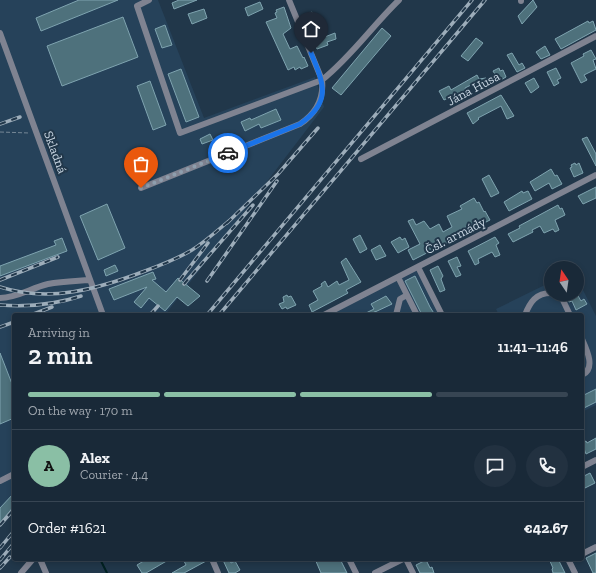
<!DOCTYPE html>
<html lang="en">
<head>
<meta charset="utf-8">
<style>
  body { margin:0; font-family:"Zilla Slab",serif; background:#223140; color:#f1f3f6; height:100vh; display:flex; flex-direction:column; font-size:15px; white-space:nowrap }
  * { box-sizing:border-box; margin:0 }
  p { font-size:13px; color:#9fa6ae }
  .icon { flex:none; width:22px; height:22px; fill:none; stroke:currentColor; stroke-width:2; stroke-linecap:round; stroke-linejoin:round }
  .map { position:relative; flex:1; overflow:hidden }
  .side { position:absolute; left:12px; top:313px; width:572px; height:248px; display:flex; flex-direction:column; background:#192938; border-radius:4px; box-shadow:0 2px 6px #0003,0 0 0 1px #374553 }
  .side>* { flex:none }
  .needle { width:26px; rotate:347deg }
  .buttons { position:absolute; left:544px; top:261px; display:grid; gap:8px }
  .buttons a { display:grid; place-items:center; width:40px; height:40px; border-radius:50%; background:#192938; box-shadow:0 2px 6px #0003,0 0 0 1px #374553; font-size:20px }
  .pin { position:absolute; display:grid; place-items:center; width:34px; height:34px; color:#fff; margin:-41px -17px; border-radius:50% 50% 50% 0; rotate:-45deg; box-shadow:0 0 4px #0007 }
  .pin .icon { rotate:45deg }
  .courier { position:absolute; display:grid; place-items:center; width:40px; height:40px; margin:-20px; border:3px solid #1a73e8; border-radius:50%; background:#fff; color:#222; box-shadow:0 1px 5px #0007 }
  .head em { font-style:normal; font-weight:600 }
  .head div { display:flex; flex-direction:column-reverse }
  .head { display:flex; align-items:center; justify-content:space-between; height:68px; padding:0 16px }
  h1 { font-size:26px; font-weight:600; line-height:30px }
  .bar { display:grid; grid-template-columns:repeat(4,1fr); gap:6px 4px; align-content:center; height:48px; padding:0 16px }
  .bar i { height:5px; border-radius:3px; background:#374553 }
  .bar .on { background:#8abfa5 }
  .bar p { grid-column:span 4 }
  .line { display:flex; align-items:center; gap:10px; padding:0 16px; border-top:1px solid #374553 }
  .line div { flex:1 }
  .round { display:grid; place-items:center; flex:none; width:42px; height:42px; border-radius:21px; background:#223140 }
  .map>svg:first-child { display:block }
</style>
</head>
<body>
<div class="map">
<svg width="596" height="573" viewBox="0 0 596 573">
  <rect width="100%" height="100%" fill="#21374a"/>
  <path fill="#26425a" d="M0,0h158l46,118 111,-41 9,30 -159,208h-151v190l-14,18z
    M418,267l24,48h-107l-3,-4z
    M577,278l19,38v89l-14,7v-97h-83l-3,-6 55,-27v12h26z"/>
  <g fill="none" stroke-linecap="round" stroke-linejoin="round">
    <path stroke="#002121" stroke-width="2" d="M100,559l7,14"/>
  </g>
  <path fill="#4e717c" stroke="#7fa4b0" d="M79,0h39l-77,31 -5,-13z
    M179,0h18l-23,9 -2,-6z
    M533,0l4,7 -15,17 -4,-8z
    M260,2l3,7 -15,7 -3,-8z
    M284,7l7,21 -8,6 7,15 7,-3 6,12 1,-1 4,9 -7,3 -1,-2 -5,3 -1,-3 -6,3 -22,-48 11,-4 -2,-5 2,-1 -1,-2z
    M204,9l3,9 -15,6 -4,-10z
    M312,12l10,26 13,-5 1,6 -9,3 1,3 -11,4 -13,-33z
    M123,17l15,40 -76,29 -15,-40z
    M588,21l1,2 4,-2 3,9 -35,19 -6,-10z
    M165,25l7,20 -10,3 -7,-19z
    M382,28l9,8 -50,59 -9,-7z
    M476,38l7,5 -15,18 -7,-5z
    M545,46l5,9 -9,4 -5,-7z
    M591,50l5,9 -3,1 3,9 -12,6 3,5 -6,3 -10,-20 13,-7 -1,-2z
    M512,53l7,12 3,-2 3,5 -8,4 -10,-17z
    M499,68l1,3 3,-1 3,7 -7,4 -6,-10z
    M556,68l5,10 -4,2 2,3 -5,3 -7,-14z
    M181,69l18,48 -13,5 -18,-48z
    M477,75l2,4 7,-1 4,8 -9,4 -4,-8 -12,6 4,8 -7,4 -3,-6 -10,6 -1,-2 -4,2 -5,-9 10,-5 2,4z
    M534,78l5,9 -8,6 -6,-10z
    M150,81l16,44 -13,5 -16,-44z
    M501,95l13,21 -7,3 -6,-13 -23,12 1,1 -6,5 -6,-11z
    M276,109l5,11 -20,8 -2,-4 -14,7 -4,-9 9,-4 1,2z
    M210,134l3,6 -11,4 -2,-5z
    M587,137l9,17v12l-14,-27z
    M575,163l1,2 3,-2 4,10 -9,4 -4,-9 2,-1 -1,-2z
    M551,169l4,7 2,-1 5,9 -10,5 -3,-6 -14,8 -5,-9z
    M489,175l10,18 -8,4 -9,-18z
    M596,187v11l-13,6 -5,-8z
    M522,191l1,2 5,-2 4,8 -23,12 -5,-9z
    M474,198l3,5 2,-1 5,10 1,-1 5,9 -18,9 -2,-4 -10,5 2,5 -49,25 -5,-10 12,-6 -12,-23 5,-2 3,6 8,-4 6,8 9,-5 4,8 9,-5 -5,-11 15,-7 -2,-3z
    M107,204l18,44 -27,12 -18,-44z
    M558,205l2,4 2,-1 3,7 -10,5 4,10 -4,2 -2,-3 -9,4 -4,-7 -8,4 1,2 -20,10 -5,-8 12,-6 -1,-2z
    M360,235l7,14 -7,4 -7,-14z
    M400,237l2,3 3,-2 4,9 -11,6 -7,-11z
    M495,237l4,6 -3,2 4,10 -5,2 -3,-5 -14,7 1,4 -4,2 -7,-14z
    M62,238l5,13 -67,25v-10l56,-21 -2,-4z
    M380,245l6,11 -10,4 -5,-10z
    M457,257l4,9 -4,1 4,8 -5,2 -8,-16z
    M346,258l15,24 -15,8 2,3 -36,19 -3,-7 9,-5 -5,-9 9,-5 -1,-2 4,-3 3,6 9,-6 2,4 10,-5 -8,-18z
    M115,265l3,6 -12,5 -2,-6z
    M438,266l5,10 -2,3 4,11 -5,2 -10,-22z
    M153,272l3,7 -4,1 14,12 12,-14 22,18 -12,10 -11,-9 -12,14 -16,-13 -8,10 -7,-6 13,-15 -33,13 -5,-11z
    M415,276l15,31 5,8h-13l-17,-34z
    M565,294h12l4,7 3,-2 3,5 -11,6 -4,-9 -3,1z
    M287,295l1,2 3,-1 5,9 -9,4 -1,-2 -4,2 -3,-5 5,-2 -1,-5z
    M386,296l6,8 -17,8v-1l2,4h-15l12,-6 -3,-5z
    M0,353l14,36v29l-14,6z
    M596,389v13l-12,6 -2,-5v-7z
    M596,438v11l-10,5 -4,-11 4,-2 1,2z
    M590,473l5,10 -10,5 -3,-6v-5z
    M14,493v13l-14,17v-15z
    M596,553v20h-3l-7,-15z
    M147,559h23l-24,14h-4l-5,-8z
    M183,559h25v1l-24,13h-12l14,-8z
    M226,559h3l2,4 4,-2 5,9 -5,3h-6l-6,-13z
    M315,559h25l7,14h-26z
    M549,559h9l7,14h-12l-1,-4 1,-1z
    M426,560l4,8 2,-1 2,6h-14l-4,-8z"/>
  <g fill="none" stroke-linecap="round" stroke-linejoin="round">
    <path stroke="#758796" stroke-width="1" stroke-dasharray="4 2" stroke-linecap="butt" d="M0,132l29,1"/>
    <path stroke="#7f8391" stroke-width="6" d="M149,0l-12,6 43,127 142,-53c29,-23 51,-55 77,-80
      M521,1v-1
      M0,33l103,282
      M361,159l235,-123
      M141,188l159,-64c15,-10 24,-25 22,-44l-33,-80
      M418,267l24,48
      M398,277l19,38
      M560,294l10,21
      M0,298c17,0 31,-10 48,-14 14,-3 28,-3 41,-4
      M324,315l272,-140
      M396,315l4,-16 7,-4
      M525,315c5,-13 11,-22 26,-22
      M582,339c5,11 14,30 0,36
      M582,467l14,-7
      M0,481l14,-7
      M582,554l14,-7
      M40,559l6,14
      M212,559l6,14
      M349,559l7,14
      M406,559l7,14
      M568,559l7,14
      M21,573l12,-14
      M375,573l28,-14"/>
    <defs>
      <path id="rail" d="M0,124l20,-7
        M227,223l51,-49 40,-46
        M0,280l58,-23
        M180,280l28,-37
        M207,281l70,-100
        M184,284l69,-79
        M0,287c49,16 98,2 145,-16 16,-6 32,-12 47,-21 14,-9 26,-20 38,-30
        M0,305c28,2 54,0 81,-9
        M31,315l21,-8
        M150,315l8,-9
        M207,315l265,-315
        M219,315l266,-315
        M0,327l14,-5
        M0,525l14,-16
        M0,548l14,-17
        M0,560l14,-17
        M0,568l10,-11"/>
    </defs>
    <use href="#rail" stroke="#9dadba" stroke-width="3.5"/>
    <use href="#rail" stroke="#21374a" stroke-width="2" stroke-dasharray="6" stroke-linecap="butt"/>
  </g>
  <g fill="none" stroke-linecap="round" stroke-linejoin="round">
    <path stroke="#8e9ead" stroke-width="4" stroke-dasharray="0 7.2" d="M141,188l87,-35"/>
    <path stroke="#1a73e8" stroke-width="5" d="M228,153l72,-29c32,-22 24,-40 11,-71"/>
  </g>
  <g text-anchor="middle" stroke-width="4" stroke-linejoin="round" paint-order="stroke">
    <g font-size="13" fill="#c9d6e2" stroke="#21374a">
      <text transform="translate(473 88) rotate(-28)" y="5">Jána Husa</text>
      <text transform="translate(56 152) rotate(70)" y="5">Skladná</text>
      <text transform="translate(455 235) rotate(-27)" y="5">Čsl. armády</text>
    </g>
  </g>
</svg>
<div class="buttons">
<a><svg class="needle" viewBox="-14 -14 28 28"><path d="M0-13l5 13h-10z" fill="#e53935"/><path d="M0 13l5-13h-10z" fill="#9fa6ae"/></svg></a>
</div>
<div class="pin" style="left:141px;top:188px;background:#ea580c"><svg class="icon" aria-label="bag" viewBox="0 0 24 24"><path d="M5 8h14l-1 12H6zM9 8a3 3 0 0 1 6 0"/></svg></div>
<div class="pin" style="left:311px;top:53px;background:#1f2937"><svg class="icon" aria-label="home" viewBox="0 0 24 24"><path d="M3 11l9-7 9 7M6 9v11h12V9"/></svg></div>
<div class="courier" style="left:228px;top:153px"><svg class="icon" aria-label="car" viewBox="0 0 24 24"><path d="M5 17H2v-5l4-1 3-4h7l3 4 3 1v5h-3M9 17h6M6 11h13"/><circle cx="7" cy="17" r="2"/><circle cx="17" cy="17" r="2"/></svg></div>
<section class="side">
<div class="head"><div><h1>2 min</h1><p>Arriving in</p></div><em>11:41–11:46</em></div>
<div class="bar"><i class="on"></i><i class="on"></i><i class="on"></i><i></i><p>On the way · 170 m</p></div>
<div class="line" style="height:72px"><b class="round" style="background:#8abfa5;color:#111">A</b><div><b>Alex</b><p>Courier · 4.4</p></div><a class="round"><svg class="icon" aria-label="chat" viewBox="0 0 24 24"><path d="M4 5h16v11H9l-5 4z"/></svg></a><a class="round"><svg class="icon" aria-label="phone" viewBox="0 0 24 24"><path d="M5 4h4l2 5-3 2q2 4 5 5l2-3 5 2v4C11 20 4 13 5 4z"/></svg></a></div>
<div class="line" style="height:52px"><div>Order #1621</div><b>€42.67</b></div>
</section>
</div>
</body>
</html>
